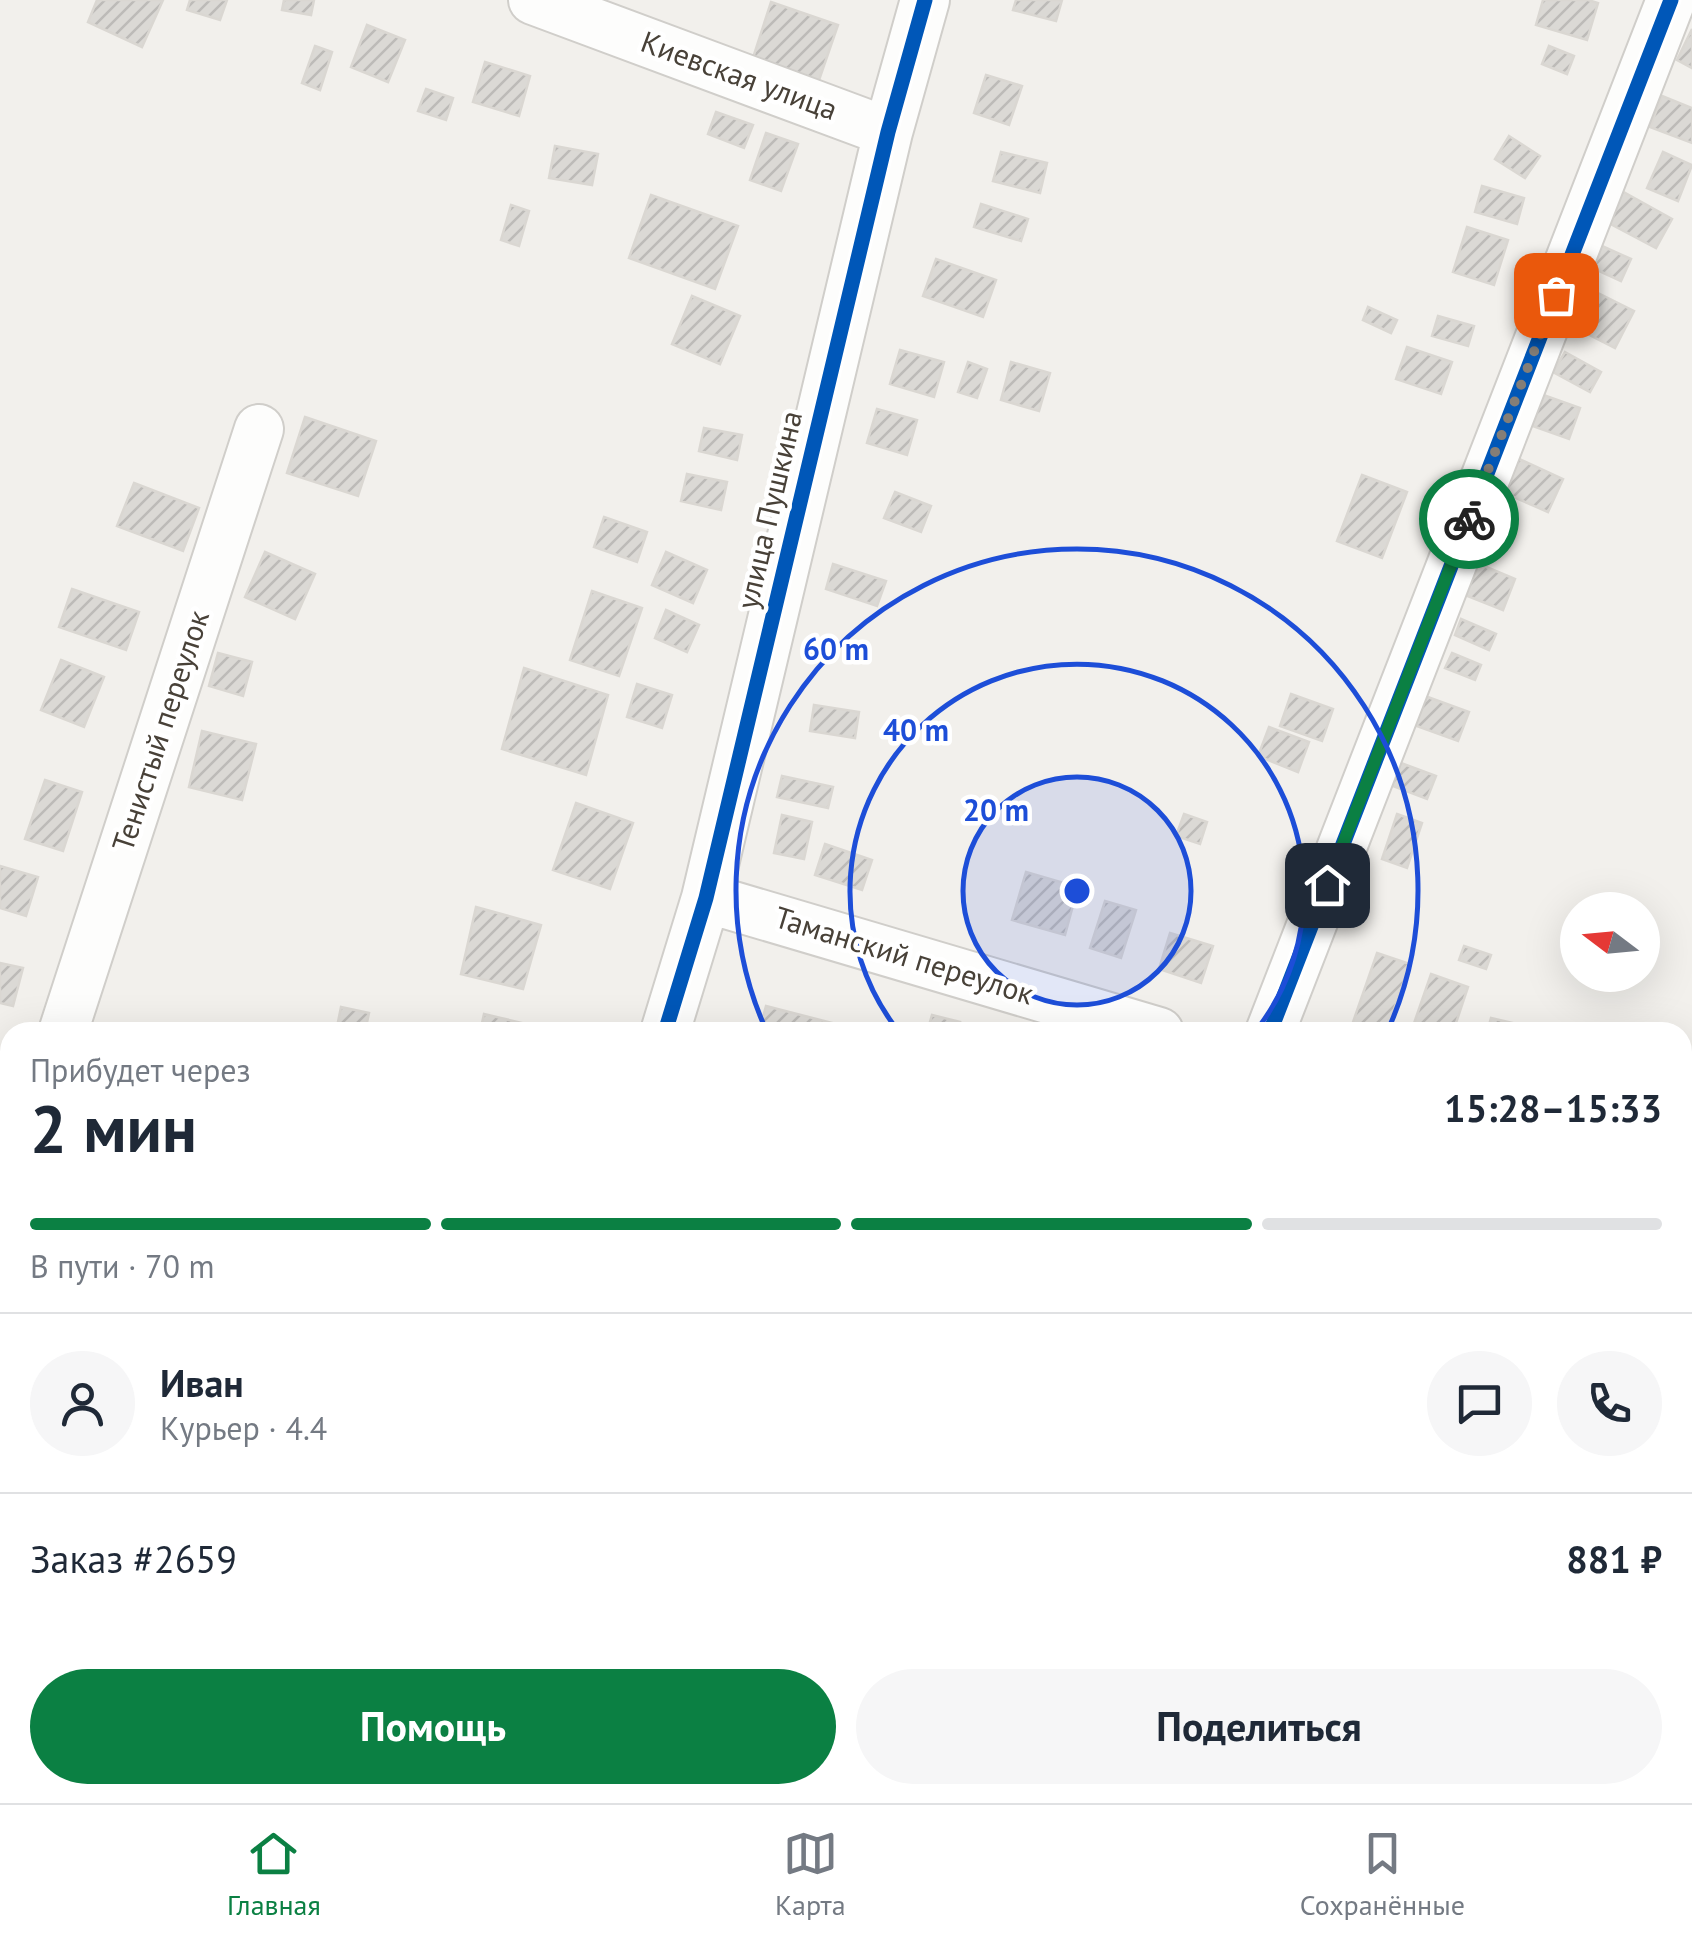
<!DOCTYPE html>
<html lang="ru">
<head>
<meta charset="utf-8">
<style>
  body { margin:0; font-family:"PT Sans",sans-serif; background:#f6f6f7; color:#1f2937; height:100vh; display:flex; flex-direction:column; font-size:38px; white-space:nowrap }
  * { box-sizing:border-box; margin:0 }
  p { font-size:32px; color:#747a83 }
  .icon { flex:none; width:55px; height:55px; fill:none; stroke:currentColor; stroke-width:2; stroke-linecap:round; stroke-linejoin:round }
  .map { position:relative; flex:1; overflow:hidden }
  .sheet { position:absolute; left:0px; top:1022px; width:1692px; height:782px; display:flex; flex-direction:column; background:#fff; border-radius:30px 30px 0 0; box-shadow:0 10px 40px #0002 }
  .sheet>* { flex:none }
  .needle { width:65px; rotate:286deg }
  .controls { position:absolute; left:1560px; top:892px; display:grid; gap:20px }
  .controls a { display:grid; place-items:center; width:100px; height:100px; border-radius:50%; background:#fff; box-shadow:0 10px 40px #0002; font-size:50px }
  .pin { position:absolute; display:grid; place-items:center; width:85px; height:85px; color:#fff; margin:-42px; border-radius:20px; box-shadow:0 5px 15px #0006 }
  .courier { position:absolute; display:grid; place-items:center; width:100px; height:100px; margin:-50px; border:8px solid #0b8043; border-radius:50%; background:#fff; color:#222; box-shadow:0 2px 12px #0007 }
  .head em { font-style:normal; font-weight:700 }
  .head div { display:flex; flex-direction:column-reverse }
  .head { display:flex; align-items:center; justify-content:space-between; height:170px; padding:0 30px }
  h1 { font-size:65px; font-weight:700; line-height:75px }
  .bar { display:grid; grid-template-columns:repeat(4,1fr); gap:15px 10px; align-content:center; height:120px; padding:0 30px }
  .bar i { height:12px; border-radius:8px; background:#e0e1e3 }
  .bar .current { background:#0b8043 }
  .bar p { grid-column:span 4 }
  .line { display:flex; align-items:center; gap:25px; padding:0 30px; border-top:2px solid #e0e1e3 }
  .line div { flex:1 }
  .round { display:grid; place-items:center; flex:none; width:105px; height:105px; border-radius:52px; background:#f6f6f7 }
  .cta { display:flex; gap:20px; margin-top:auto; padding:20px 30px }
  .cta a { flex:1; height:115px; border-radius:60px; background:#0b8043; color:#fff; font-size:40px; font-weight:700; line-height:115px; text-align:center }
  .cta a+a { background:#f6f6f7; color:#1f2937 }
  .tab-bar { display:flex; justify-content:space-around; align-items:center; height:140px; border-top:2px solid #e0e1e3; background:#fff; font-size:28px; color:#747a83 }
  .tab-bar a { display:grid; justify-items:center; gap:5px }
  .tab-bar .current { color:#0b8043 }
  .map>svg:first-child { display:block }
</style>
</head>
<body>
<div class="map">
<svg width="1692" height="1803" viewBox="0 0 1692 1803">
  <defs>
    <pattern id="building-hatch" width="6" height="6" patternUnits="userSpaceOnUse" patternTransform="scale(2.5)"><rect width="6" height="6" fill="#dbd9d5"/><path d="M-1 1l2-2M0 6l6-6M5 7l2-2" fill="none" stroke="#bdbbb8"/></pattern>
  </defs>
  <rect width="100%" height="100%" fill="#f2f0ec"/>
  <path fill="#e0eace" d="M0,1788h10v7h86l103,8h-199z"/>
  <path fill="url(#building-hatch)" stroke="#dad7d2" stroke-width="2.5" d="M97,0h66l-21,47 -54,-25z
    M190,0h37l-7,20 -33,-10z
    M284,0h30l-3,15 -29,-5z
    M1016,0h46l-6,21 -43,-11z
    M1543,0h45l10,3 -11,37 -51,-15z
    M771,2l67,23 -21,61 -66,-22z
    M367,25l38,15 -17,42 -37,-15z
    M1692,29v39l-15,-8z
    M315,46l17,6 -12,38 -18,-7z
    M1549,46l25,10 -7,18 -25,-10z
    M485,62l45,14 -11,40 -46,-14z
    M986,75l36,11 -13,39 -35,-12z
    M426,89l27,9 -7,22 -28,-9z
    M1662,96l30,12v35l-42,-16z
    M716,112l37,13 -9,23 -36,-14z
    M766,133l32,11 -17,47 -31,-11z
    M1509,136l31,20 -15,22 -30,-19z
    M555,146l43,8 -6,31 -43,-7z
    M1001,152l46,11 -7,30 -47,-12z
    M1663,152l29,13 -14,36 -31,-13z
    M1482,186l42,12 -7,26 -42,-12z
    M1620,190l52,29 -16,29 -53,-28z
    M651,195l87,31 -23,63 -86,-31z
    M981,204l47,15 -7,22 -47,-14z
    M511,205l18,6 -10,35 -18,-6z
    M1467,227l41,13 -14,45 -41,-13z
    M1593,242l38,17 -10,22 -37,-17z
    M936,259l60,21 -13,37 -60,-21z
    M1584,286l50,25 -19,37 -49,-25z
    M692,296l48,20 -20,48 -48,-20z
    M1368,307l29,13 -6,13 -28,-13z
    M1438,316l36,10 -6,20 -36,-10z
    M1407,347l45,15 -11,32 -45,-15z
    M900,350l44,12 -10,35 -44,-13z
    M1565,352l36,20 -11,20 -37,-20z
    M968,362l19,7 -10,29 -19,-6z
    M1011,362l39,11 -11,38 -38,-11z
    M1535,392l45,16 -11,31 -45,-16z
    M877,409l40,11 -10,35 -40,-12z
    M305,417l71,24 -18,55 -71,-23z
    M704,428l38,7 -5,25 -38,-9z
    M1517,458l46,21 -15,33 -46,-20z
    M687,474l40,8 -6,28 -40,-9z
    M1362,475l45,17 -25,66 -45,-17z
    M134,483l65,25 -16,43 -66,-25z
    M895,492l36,14 -10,26 -37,-14z
    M604,517l43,15 -10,30 -43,-15z
    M265,552l50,22 -20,45 -50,-22z
    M666,552l41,18 -14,33 -41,-18z
    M1472,561l43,18 -12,31 -43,-17z
    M833,564l53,17 -9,25 -51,-17z
    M72,589l67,23 -13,38 -67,-23z
    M592,591l50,17 -23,68 -49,-16z
    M666,610l33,15 -12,27 -32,-14z
    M1461,619l35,15 -7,16 -34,-15z
    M218,653l34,9 -9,34 -34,-10z
    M1452,653l29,12 -6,15 -30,-12z
    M61,660l43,17 -20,50 -43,-17z
    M524,668l84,27 -22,80 -84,-26z
    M637,684l35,11 -10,33 -35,-11z
    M1291,694l42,15 -11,32 -42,-15z
    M1425,696l44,16 -11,29 -44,-16z
    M814,705l45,7 -4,26 -45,-7z
    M1269,727l40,15 -11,30 -40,-16z
    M202,731l54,13 -14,56 -53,-13z
    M1393,760l43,16 -9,23 -42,-16z
    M782,776l51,11 -5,21 -51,-11z
    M45,780l37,12 -19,59 -38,-12z
    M576,803l57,20 -23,66 -57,-19z
    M1184,814l23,8 -7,22 -24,-8z
    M1397,814l25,9 -15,45 -25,-9z
    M782,815l30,7 -8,37 -30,-6z
    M825,844l47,16 -10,30 -47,-15z
    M0,866l38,11 -12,39 -26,-8z
    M1026,872l52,15 -13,48 -53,-15z
    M1105,901l31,9 -15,48 -31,-10z
    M476,907l65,18 -18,64 -62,-15z
    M1170,933l43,13 -12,37 -42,-14z
    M1464,946l27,9 -5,14 -27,-9z
    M1377,953l33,11 -24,68h-14l-20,-7z
    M0,963l23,5 -10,38 -13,-3z
    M1431,974l37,13 -15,45h-42z
    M766,1006l101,26h-108z
    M341,1007l28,6 -4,19h-29z
    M484,1014l76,18h-80z
    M932,1015l28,7 -3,10h-30z
    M1491,1018l30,7 -1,7h-33z
    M605,1795h39v6l-40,-3z"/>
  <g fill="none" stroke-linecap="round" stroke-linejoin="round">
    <defs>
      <path id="minor" d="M533,0l355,132
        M706,898l453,134
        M63,1032l196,-603
        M665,1032l41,-134 182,-766 37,-132
        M1270,1032l401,-1032
        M0,1129l10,3
        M1682,1194l10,3
        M0,1557l10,3
        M515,1803l2,-8"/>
    </defs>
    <use href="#minor" stroke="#d0ceca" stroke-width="52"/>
    <use href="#minor" stroke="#fdfdfc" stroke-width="48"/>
    <defs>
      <path id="cycleway" d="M665,1032l41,-134 182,-766 37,-132
        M1270,1032l401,-1032"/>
    </defs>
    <use href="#cycleway" stroke="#fff" stroke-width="21"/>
    <use href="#cycleway" stroke="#0057b8" stroke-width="15"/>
  </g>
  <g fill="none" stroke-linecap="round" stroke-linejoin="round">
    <path stroke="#847e77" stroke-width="10" stroke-dasharray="0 18" d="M1469,519l87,-224"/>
    <path stroke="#0b8043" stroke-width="12" d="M1327,885l142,-366"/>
  </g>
  <circle cx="1077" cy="891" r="114" fill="#1d4ed8" fill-opacity=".12"/>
  <g fill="none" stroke="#1d4ed8" stroke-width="5">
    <circle cx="1077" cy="891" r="114"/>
    <path d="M899 1032A227 227 0 1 1 1255 1032"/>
    <path d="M767 1032A341 341 0 1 1 1387 1032"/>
  </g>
  <g text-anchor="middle" stroke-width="9" stroke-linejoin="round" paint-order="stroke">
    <g font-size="30" fill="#484138" stroke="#fff">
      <text transform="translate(739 76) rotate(20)" y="10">Киевская улица</text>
      <text transform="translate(770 510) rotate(-77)" y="10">улица Пушкина</text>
      <text transform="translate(161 731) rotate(-72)" y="10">Тенистый переулок</text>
      <text transform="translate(904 956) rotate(17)" y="10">Таманский переулок</text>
    </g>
  </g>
  <circle cx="1077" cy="891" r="15" fill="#1d4ed8" stroke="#fff" stroke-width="5"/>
  <g font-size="30" text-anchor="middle" font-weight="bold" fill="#1d4ed8" stroke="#fff" stroke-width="9" stroke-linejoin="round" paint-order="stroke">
    <text x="836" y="660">60 m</text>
    <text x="916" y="741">40 m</text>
    <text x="996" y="821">20 m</text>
  </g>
</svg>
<div class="controls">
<a><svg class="needle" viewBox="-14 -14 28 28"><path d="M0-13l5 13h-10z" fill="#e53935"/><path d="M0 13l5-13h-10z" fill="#747a83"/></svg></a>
</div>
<div class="pin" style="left:1556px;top:295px;background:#ea580c"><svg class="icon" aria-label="bag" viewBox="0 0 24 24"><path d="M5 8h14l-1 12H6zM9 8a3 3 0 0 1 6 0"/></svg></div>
<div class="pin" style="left:1327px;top:885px;background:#1f2937"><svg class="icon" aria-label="home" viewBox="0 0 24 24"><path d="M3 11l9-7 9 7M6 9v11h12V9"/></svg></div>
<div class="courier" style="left:1469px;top:519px"><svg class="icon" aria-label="bike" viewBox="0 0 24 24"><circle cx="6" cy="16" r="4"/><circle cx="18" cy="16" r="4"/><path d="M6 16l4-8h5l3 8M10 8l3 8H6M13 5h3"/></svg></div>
<section class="sheet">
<div class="head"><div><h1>2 мин</h1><p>Прибудет через</p></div><em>15:28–15:33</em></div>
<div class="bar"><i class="current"></i><i class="current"></i><i class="current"></i><i></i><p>В пути · 70 m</p></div>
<div class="line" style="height:180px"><a class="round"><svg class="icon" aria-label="person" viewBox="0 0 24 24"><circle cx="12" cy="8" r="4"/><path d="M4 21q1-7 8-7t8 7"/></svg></a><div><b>Иван</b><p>Курьер · 4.4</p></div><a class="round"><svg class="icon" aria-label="chat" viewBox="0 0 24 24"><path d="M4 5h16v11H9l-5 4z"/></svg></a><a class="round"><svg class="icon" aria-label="phone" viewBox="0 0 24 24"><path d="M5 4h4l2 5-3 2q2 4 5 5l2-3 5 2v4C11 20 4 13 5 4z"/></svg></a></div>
<div class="line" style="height:130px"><div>Заказ #2659</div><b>881 ₽</b></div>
<div class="cta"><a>Помощь</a><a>Поделиться</a></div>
</section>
</div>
<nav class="tab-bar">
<a class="current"><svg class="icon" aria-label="home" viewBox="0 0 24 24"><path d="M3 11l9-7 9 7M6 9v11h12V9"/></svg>Главная</a>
<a><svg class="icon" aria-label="map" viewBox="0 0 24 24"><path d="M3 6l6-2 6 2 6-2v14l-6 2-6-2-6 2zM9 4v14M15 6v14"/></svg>Карта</a>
<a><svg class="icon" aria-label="saved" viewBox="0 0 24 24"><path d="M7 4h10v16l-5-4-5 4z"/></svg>Сохранённые</a>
</nav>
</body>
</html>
